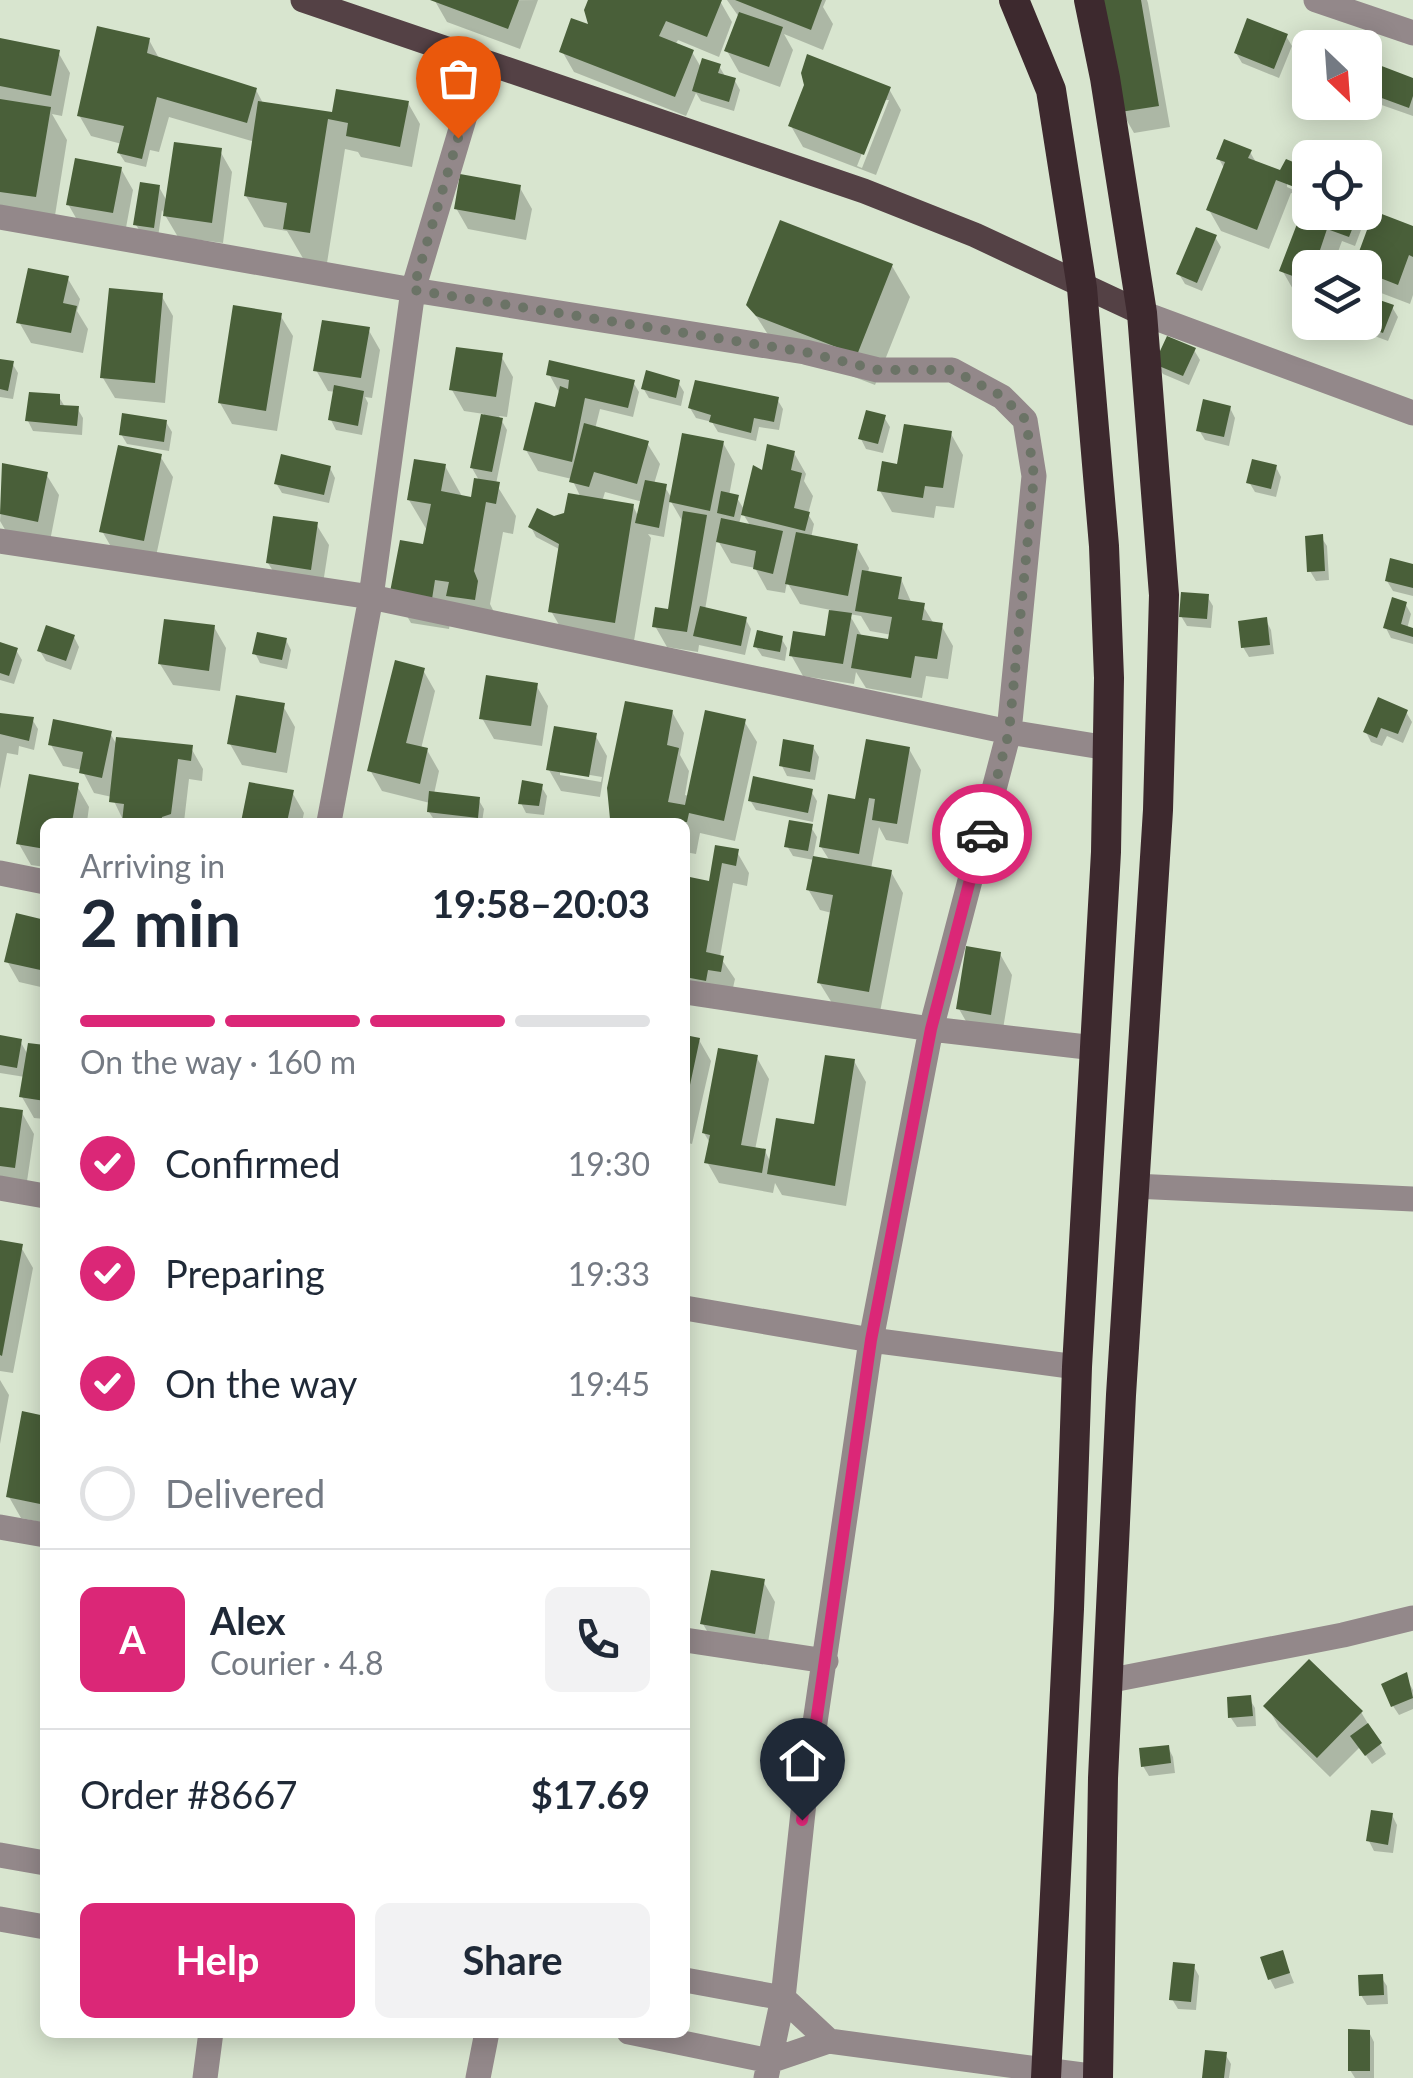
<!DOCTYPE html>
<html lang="en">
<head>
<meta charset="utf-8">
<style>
  body { margin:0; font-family:Lato,sans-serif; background:#f2f2f3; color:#1f2937; height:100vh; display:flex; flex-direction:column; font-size:38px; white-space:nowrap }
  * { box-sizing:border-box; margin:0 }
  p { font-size:32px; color:#747a83 }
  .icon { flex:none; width:55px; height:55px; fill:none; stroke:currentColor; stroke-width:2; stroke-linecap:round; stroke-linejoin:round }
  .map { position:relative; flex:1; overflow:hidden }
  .drawer { position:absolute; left:40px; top:818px; width:650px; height:1220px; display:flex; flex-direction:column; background:#fff; border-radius:15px; box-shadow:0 5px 25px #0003 }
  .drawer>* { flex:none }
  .needle { width:65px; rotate:155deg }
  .controls { position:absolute; left:1292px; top:30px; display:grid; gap:20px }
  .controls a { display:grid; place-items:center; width:90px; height:90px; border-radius:15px; background:#fff; box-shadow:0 5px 25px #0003; font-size:50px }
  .pin { position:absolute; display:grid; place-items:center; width:85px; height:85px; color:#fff; margin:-102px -42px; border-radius:50% 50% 50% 0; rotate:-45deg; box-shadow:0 0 10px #0007 }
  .pin .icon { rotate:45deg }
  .courier { position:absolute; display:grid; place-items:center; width:100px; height:100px; margin:-50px; border:8px solid #db2777; border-radius:50%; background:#fff; color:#222; box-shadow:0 2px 12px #0007 }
  .overview em { font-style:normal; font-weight:700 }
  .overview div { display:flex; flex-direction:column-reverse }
  .overview { display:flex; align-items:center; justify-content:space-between; height:170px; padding:0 40px }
  h1 { font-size:65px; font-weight:700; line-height:75px }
  .bar { display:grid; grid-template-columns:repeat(4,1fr); gap:15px 10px; align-content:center; height:120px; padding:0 40px }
  .bar i { height:12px; border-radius:8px; background:#e0e1e3 }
  .bar .active { background:#db2777 }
  .bar p { grid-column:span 4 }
  .line { display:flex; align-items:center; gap:25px; padding:0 40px; border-top:2px solid #e0e1e3 }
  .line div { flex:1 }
  .round { display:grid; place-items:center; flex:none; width:105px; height:105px; border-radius:15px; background:#f2f2f3 }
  ol { padding:0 40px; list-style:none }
  li { display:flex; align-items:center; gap:30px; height:110px }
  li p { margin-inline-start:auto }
  li .icon { padding:10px; border-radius:50%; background:#db2777; color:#fff; stroke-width:4 }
  li:last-child { color:#747a83 }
  li i { width:55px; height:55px; border:5px solid #e0e1e3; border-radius:50% }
  .action { display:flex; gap:20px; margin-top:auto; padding:20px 40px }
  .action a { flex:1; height:115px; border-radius:15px; background:#db2777; color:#fff; font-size:40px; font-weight:700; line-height:115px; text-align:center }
  .action a+a { background:#f2f2f3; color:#1f2937 }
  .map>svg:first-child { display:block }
</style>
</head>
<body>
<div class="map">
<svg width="1413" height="2078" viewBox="0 0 1413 2078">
  <rect width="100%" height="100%" fill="#d8e5cf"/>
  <path fill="#0003" fill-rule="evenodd" d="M538,0l-18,49 -73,-27 -12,-21z
    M590,0l130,1 12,21 -13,35 -41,-17 -3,5 17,7 10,17 17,-3 6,10 10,5 5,9 -6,21 -33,-10 -5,-8 -10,23 -112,-44 -12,-21 29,-23z
    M727,0h99l-3,7 10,17 -10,26 -39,-16 9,16 -13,37 -41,-15 -12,-21 12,-34z
    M1103,0h44l1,3 22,124 -36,6 -12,-21z
    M1286,36l6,10 -13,32 -37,-15 -6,-10z
    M149,40l11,20 96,30 8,15 70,10 74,-12 12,21 -8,43 -51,-10 -3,-5 -13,-3 -18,114 -23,-3 -17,-29 -23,-4 -18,-31 9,-54 -86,-25 -10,35 -9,-2 -4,17 -21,-5 -6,-9 3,-9 -31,-8 -12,-21z
    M0,41l58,11 12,21 -8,43 -10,-2 15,26 -14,88 -53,-8z
    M1413,80v36l-37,-13 -5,-10z
    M889,89l12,21 -25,65 -73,-28 -12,-21zM883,100h6l-27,68 -5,-2z
    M220,151l12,21 -9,71 -45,-6 -16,-27 -4,27 -16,-3 -6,-9 23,-38 9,16z
    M1250,152l7,12 22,8 24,-3 6,10 -4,10 -18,-7v5l16,7 -1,3 -11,-4 -22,56 -48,-18 -12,-21 15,-42 -5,-9z
    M121,169l12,21 -8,43 -45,-8 -12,-21z
    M520,188l12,21 -6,31 -58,-11 -12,-21z
    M1310,196v16h55v-15l5,9 -15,40 -13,-5 -10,27h-22v44l-6,-10 2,-6 -12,-5 -12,-21z
    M1413,229v66l-3,9 -42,-16 -3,-20z
    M1215,237l6,10 -19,44 -17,-7 -6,-10z
    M892,266l18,31 -35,88 -99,-38 -27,-42z
    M68,279l12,20 -3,12 11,18 -5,24 -52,-10 -12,-21z
    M161,295l12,21 -8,87 -50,-5 -12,-20z
    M1365,298l27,9 6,10 -10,24 -35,-13 -3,-6h15z
    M280,315l13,21 -16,95 -45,-7 -12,-21z
    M368,329l12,21 -8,48 -7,-1 3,6 -6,32 -26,-5 -5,-10 5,-28 -8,-1 -12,-21z
    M1194,350l6,10 -11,25 -26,-11 -6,-10z
    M501,356l12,21 -6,40 -8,-1 8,14 -11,54 20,32 -3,18 -10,-2 -13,72 5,10 -43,-3 -3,18 -38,-6 -18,-31 32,-45 3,-15 -19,-32 36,-34 18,32 10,1 7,-17 -8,-14 12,-54 -20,-3 -12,-21z
    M0,361l12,2 6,10 -5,26 -13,-2z
    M549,374l84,8 6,10 -6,25 -33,-8 -5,20 52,14 13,21 -6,20 11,3 7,12 51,-56 12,21 -6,32 8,2 8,13 18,-37 31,-21 12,21 -2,7 9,15 -5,18 6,10 -3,14 46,9 12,21 -1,5 33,6 11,25 11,2 11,18 7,1 12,21 -5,33 -22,-3 -4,22 -56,-10 -10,-16 -2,12 -51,-8 -12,-21 36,-16 4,-29 -31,-6 -13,-22 -2,11 -18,-3 -12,-22 -24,-5 -14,-24 -12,71 41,10 5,9 -6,26 -46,-10 -1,7 -31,-5 -12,-21 15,-14 14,-88 -14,-24 -6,37 -16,-3 3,4 -19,115 -63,-11 -18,-31 10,-61 -25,-13 -5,-10 32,-11 18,-18 -9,-19 -34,-8 -12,-21 31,-39 3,-17zM605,492l38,10 -4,16 -6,-12 -31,-4zM742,512l9,15 -12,-3zM849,614l12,2 9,15 22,4 -2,7 -27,-4z
    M678,382l6,10 -3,14 -32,-8 -6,-10z
    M59,397l6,10 12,1 6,10 -1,17 -49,-4 -5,-10z
    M777,399l6,10 -4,21 -20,-3 -3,14 -38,-9 -6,-10 -16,-4 -6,-10z
    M1230,408l5,10 -6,28 -24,-6 -6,-10z
    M884,417l6,10 -7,26 -17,-4 -5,-10z
    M166,422l6,10 -3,19 -42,-7 -6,-10z
    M951,434l12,21 -9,53 -18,-2 -2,12 -42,-6 -12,-21 19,-24z
    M160,456l13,21 -18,84 -41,-9 -12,-21z
    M4,466l42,8 13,21 -9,46 -43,-8 -7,-12z
    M1276,467l5,10 -5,20 -21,-5 -6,-10z
    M330,468l5,10 -6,25 -47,-10 -6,-10z
    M316,524l13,21 -7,45 -41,-6 -13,-21z
    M1321,537l6,9 2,34 -13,1 -6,-10z
    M1413,566v30l-20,-5 -6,-10z
    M1207,596l6,10 -2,22 -24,-2 -6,-10z
    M1406,605l5,9 -4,15 6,1v14l-22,-6 -5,-10z
    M1266,620l5,10 3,24 -25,3 -6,-10z
    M214,627l12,21 -6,43 -47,-6 -13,-21z
    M74,637l5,10 -8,23 -25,-9 -6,-10z
    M781,638l6,10 -2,13 -23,-5 -6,-9z
    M286,640l5,10 -4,19 -27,-6 -5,-10z
    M0,645l16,5 6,10 -8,24 -14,-4z
    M423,670l12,21 -14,58 6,1 12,21 -5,23 44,5 6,10 -2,13 -47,-1 -6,-9 1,-9 -48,-12 -12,-21z
    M536,685l12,21 -6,40 -48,-7 -12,-21z
    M283,706l12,21 -8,46 -45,-8 -12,-21z
    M672,712l12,21 -4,22 9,16 -4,24 4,1 55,-75 13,21 -22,99 -35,-8 -4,21 -11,-2v-30h-70l-2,-3z
    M1406,712l6,10 -9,21 -16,-7 -5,10 -11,-4 -5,-10z
    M0,715l32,4 6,10 -4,21 -15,-4 -1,9 -11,-2 -7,36z
    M110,733l8,14 73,1 12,21 -1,12 -13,-2 -5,43h-60l-12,-25 -18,-4 -12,-23 -19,-4 -12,-21z
    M595,735l12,21 -7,41 -39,-6 -12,-21zM560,770l42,7 -1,5 -41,-7z
    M813,747l6,10 -4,23 -28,-4 -5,-10z
    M909,749l12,21 -13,74 -22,-4 -7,-13 -8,42 20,3 12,21 -23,119 -48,-9 -13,-21 13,-69 -12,-3 -12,-21 6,-29 -21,-4 -6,-10 24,-19 6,10 -4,21 17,3 -9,-14 36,-45z
    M251,785l41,7 12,21 -2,9h-58z
    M77,786l12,21 -2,15h-42v45l-14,-2 -12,-21z
    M541,786l6,10 -3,19 -18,-2 -5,-10z
    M811,791l6,10 -4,21 -57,-12 -6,-10z
    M717,848l20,4 12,21 -2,13 -14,-3 -13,74 15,22 -3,13 -47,3v-116l26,4z
    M45,923v65l-26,-6 -12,-21z
    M1000,954l12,21 -10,60 -31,-5 -12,-21z
    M685,1037l14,3 12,21 -19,83 -7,-2z
    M0,1038l20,3 8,14 17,-7v71l-11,-1 -12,-21 3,-20 -25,-4z
    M757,1058l12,21 -14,71 10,1 6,12 45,-36 38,-66 12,21 -20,124 -64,-11 -7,-12 -2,10 -54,-10 -12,-21 3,-19 -6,-10z
    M0,1110l22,3 12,21 -8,54 -26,-4z
    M0,1243l21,4 12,21 -20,105 -13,-2z
    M0,1380l9,15 -9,49z
    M45,1418v105l-24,-5 -12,-21z
    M763,1581l12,21 -9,52 -51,-9 -12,-21z
    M1405,1676l8,14v19l-14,6 -6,-9z
    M1249,1698l6,10 1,18 -19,1 -6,-9z
    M1267,1706l94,6 25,42 -14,10 -12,-17 -30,30 -51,-50z
    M1168,1747l5,10 2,16 -26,3 -6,-10z
    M1392,1815l5,10 -4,28 -19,-2 -5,-10z
    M1282,1953l12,30 -19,6 -5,-10z
    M1194,1967l5,9 -3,34 -18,-1 -6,-10z
    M1381,1977l6,9 1,18 -21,1 -6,-10z
    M1369,2032l5,10v36h-19l-5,-8z
    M1225,2054l6,10 -2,14h-25z"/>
  <path fill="#495f39" d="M430,0h89l-11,29z
    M588,0h134l-15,37 -41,-16 -7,15 35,14 -19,47 -116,-45 12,-34 17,6 -4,-14z
    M735,0h87l-11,30z
    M1100,0h41l18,106 -39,6z
    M739,12l44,15 -14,40 -45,-16z
    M1247,18l41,16 -14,35 -40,-16z
    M97,26l53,12 -3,15 110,35 -10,35 -90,-26 -15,62 -25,-6 7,-27 -47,-10z
    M0,38l60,12 -9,46 -51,-10z
    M807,54l84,33 -27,68 -76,-29 16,-41 -3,-12z
    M702,58l19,6 -3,9 18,5 -7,24 -37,-11z
    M1379,65l34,13v18l-4,12 -41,-15z
    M336,89l73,12 -9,46 -54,-11 2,-13 -20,-4 -18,114 -27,-4 4,-26 -43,-7 14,-95 74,11z
    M0,99l51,8 -15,90 -36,-5z
    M1224,139l28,11 -4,8 32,12 6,-11 19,8 -8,21 -21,-8 -19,50 -51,-20 19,-48 -9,-3z
    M174,142l48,6 -10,75 -49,-7z
    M75,158l47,9 -9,46 -47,-8z
    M460,174l61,11 -6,35 -61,-11z
    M140,182l20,3 -6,43 -21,-3z
    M1310,190v22h49l-10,25 -22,-8 -13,39h-4v38l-9,-3 8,-21 -30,-11z
    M1374,211l39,15v31l-4,-2 -11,30 -33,-13v-4h-12z
    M780,220l113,44 -36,91 -101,-39 -10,-11z
    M1196,227l21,8 -20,48 -21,-9z
    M28,268l41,8 -6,27 14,3 -6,27 -55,-10z
    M109,288l54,5 -8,90 -55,-5z
    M1365,295l29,10 -11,28 -27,-10 9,-1z
    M233,305l49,8 -16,98 -48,-8z
    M322,320l48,7 -9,51 -48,-7z
    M1167,336l29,12 -13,28 -29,-12z
    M456,347l47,6 -7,44 -47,-7z
    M0,359l14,2 -6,30 -8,-2z
    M549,360l86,20 -7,28 -43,-10 -13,64 -49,-12 12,-48 20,5 5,-21 8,3 1,-9 -23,-5z
    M646,370l34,10 -4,18 -35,-9z
    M695,380l84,17 -5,25 -20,-4 -3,15 -42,-11 2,-7 -23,-7z
    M334,385l30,6 -6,35 -30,-6z
    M29,392l31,2v11l19,1 -2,20 -52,-5z
    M1203,399l28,7 -7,31 -28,-6z
    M866,410l20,5 -8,29 -20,-5z
    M122,413l45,7 -3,22 -45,-7z
    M481,414l22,4 -11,54 -22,-4z
    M584,423l65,18 -12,43 -43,-12 -5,15 -20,-5z
    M904,424l48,7 -9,57 -18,-2 -2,12 -46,-7 5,-30 15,3z
    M682,433l42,8 -14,70 -41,-9z
    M767,444l28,7 -4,19 11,3 -8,35 16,4 -5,19 -64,-16 12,-50 9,5z
    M118,445l44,9 -18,87 -45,-9z
    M281,454l50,12 -7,29 -50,-11z
    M414,459l32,5 -5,27 30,6 3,-19 26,4 -4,22 -10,-2 -12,69 4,10 -3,19 -29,-4 3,-14 -14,-2 -3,19 -42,-7 10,-52 23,4 8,-40 -24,-4z
    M1252,459l25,6 -6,24 -25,-6z
    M2,463l46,9 -10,50 -38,-8z
    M645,480l22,4 -8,44 -24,-5z
    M721,491l18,4 -5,22 -17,-4z
    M568,493l66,11 -19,119 -67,-11 11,-68 -31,-17 9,-19 17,8 10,-3z
    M683,511l24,4 -20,117 -35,-5 3,-20 13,2z
    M273,516l45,6 -7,48 -45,-7z
    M721,518l62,13 -10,43 -20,-5 3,-18 -40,-9z
    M796,532l62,12 -10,52 -63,-12z
    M1323,534l2,37 -18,1 -2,-36z
    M1390,558l23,6v24l-28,-7z
    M862,570l40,7 -4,22 27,4 -3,17 21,3 -6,36 -22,-3 -4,22 -60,-10 6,-34 31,5 4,-22 -37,-6z
    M1181,592l28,2 -2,25 -28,-2z
    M1392,597l15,5 -6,22 12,4v9l-30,-9z
    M700,606l47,11 -6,29 -48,-10z
    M829,610l23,3 -9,51 -54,-8 4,-25 32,5z
    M1267,617l3,28 -29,3 -3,-27z
    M164,619l51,6 -6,46 -51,-7z
    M46,625l29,10 -9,26 -29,-10z
    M757,630l26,6 -3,16 -27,-5z
    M257,632l30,6 -5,22 -30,-6z
    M0,642l18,6 -9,28 -9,-3z
    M395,660l30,8 -19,75 22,5 -8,36 -53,-13z
    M486,675l52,8 -7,43 -52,-7z
    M236,695l49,8 -9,50 -49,-9z
    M1378,697l30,13 -10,24 -17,-6 -4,10 -14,-6z
    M625,701l48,9 -6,35 12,3 -11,54 17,3 20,-95 41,9 -22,102 -35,-8 -2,9 -77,-3 -3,-31z
    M0,713l34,4 -5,24 -29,-7z
    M53,719l59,12 -10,47 -23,-5 4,-21 -35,-7z
    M554,726l43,7 -8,44 -43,-7z
    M116,737l77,8 -2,16 -13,-2 -7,55 -9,3 -1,5h-39l2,-18 -15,-2z
    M783,739l31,6 -4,27 -31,-6z
    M866,739l44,8 -13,77 -25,-4 3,-21 -6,-1 -10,56 -40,-7 9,-53 27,5z
    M29,774l50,9 -7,39h-27v27l-29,-5z
    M753,776l60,13 -5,24 -60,-12z
    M522,780l21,4 -4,22 -21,-2z
    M249,782l45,8 -7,32h-46z
    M429,791l51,6 -2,21 -51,-6z
    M789,820l24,4 -5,27 -24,-4z
    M715,845l24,4 -3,17 -14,-3 -16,89 18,4 -3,16 -13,-2 -2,11 -21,-4v-101l24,5z
    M813,856l79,14 -23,122 -52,-9 16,-88 -27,-5z
    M16,913l29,7v51l-41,-9z
    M966,946l35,6 -10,63 -35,-6z
    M0,1035l22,4 -5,29 -17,-3z
    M685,1035l15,3 -13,61h-2z
    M28,1043l17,2v56l-26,-4z
    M718,1048l40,7 -17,90 25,4 -4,24 -58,-10 6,-28 -8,-2z
    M825,1055l30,4 -20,127 -68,-12 9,-56 38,6z
    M0,1107l23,3 -8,58 -15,-2z
    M0,1240l23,4 -21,112 -2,-1z
    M22,1411l23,5v89l-39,-8z
    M711,1570l54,9 -10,55 -55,-10z
    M1309,1659l54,52 -46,47 -54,-52z
    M1407,1672l6,26 -22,9 -10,-23z
    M1251,1695l2,21 -25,2 -1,-21z
    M1368,1723l14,20 -17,13 -15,-20z
    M1169,1745l2,18 -30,4 -2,-19z
    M1371,1810l22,3 -5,32 -22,-4z
    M1283,1950l7,23 -22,7 -8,-23z
    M1173,1962l22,2 -4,38 -22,-2z
    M1383,1974l1,21 -25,1 -1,-21z
    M1348,2029l22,1v41h-22z
    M1205,2050l22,2 -3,26h-22z"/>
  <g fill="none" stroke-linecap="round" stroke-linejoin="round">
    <path stroke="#93888a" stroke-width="25" d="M1316,0l97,33
      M0,217l413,73 392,62 73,18h74l50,27 23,23 9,56 -25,256 -78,297 -60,311 -65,444 -23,214 -17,80
      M1142,313l271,100
      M0,541l371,56 638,135 99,16
      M329,822l42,-225 42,-307 68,-228
      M0,873l45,9
      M685,992l246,37 164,19
      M1134,1186l279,13
      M0,1188l45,8
      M685,1308l186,32 206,27
      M0,1527l45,8
      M685,1640l141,21
      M1107,1681l236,-46 70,-17
      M0,1855l45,8
      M0,1919l45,8
      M685,1980l98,18 46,43
      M629,2032l141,29 59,-20 269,36
      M205,2078l6,-46
      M478,2078l9,-46"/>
    <path stroke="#544145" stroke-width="25" d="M303,0l561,191 111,44 167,78"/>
    <path stroke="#3d292e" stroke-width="30" d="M1014,0l37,90 31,198 22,258 5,132 -3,174 -29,515 -8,242 -23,469
      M1089,0l16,78 37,235 22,282 -6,215 -37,585 -18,383 -5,300"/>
  </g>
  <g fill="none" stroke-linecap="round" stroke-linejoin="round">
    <path stroke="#6b7366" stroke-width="10" stroke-dasharray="0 18" d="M458,138l-45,152 392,62 73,18h74l50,26 24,24 8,56 -25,256 -27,102"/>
    <path stroke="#db2777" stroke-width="12" d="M802,1820l69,-480 60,-311 51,-195"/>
  </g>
</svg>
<div class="controls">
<a><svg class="needle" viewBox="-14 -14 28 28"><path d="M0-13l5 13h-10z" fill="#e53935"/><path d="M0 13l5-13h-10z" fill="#747a83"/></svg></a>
<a><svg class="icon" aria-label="locate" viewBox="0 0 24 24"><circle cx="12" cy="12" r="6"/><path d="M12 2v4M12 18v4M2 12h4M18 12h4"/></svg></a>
<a><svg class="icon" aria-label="layers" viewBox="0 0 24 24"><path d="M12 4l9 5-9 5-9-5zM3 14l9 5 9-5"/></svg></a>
</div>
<div class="pin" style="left:458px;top:138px;background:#ea580c"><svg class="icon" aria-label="bag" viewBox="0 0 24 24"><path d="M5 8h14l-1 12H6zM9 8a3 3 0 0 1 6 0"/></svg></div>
<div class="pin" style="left:802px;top:1820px;background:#1f2937"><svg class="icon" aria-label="home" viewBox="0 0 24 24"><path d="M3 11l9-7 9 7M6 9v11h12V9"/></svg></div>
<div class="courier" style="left:982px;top:834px"><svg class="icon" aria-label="car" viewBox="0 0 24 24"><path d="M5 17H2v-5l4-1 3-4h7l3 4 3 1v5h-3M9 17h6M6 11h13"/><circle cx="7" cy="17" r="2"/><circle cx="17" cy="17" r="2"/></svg></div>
<section class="drawer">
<div class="overview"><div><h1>2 min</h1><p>Arriving in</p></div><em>19:58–20:03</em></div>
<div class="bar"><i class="active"></i><i class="active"></i><i class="active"></i><i></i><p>On the way · 160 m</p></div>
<ol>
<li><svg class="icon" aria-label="check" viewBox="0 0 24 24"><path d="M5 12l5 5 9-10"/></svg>Confirmed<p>19:30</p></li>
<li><svg class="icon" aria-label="check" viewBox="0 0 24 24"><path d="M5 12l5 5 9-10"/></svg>Preparing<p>19:33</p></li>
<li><svg class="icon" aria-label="check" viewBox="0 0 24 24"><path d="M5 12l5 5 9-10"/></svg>On the way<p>19:45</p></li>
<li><i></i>Delivered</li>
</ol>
<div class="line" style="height:180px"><b class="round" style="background:#db2777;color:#fff">A</b><div><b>Alex</b><p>Courier · 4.8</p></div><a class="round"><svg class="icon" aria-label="phone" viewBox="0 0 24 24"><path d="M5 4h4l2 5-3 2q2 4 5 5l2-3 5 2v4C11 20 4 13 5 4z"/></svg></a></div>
<div class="line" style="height:130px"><div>Order #8667</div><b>$17.69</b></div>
<div class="action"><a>Help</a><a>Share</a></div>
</section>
</div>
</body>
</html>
